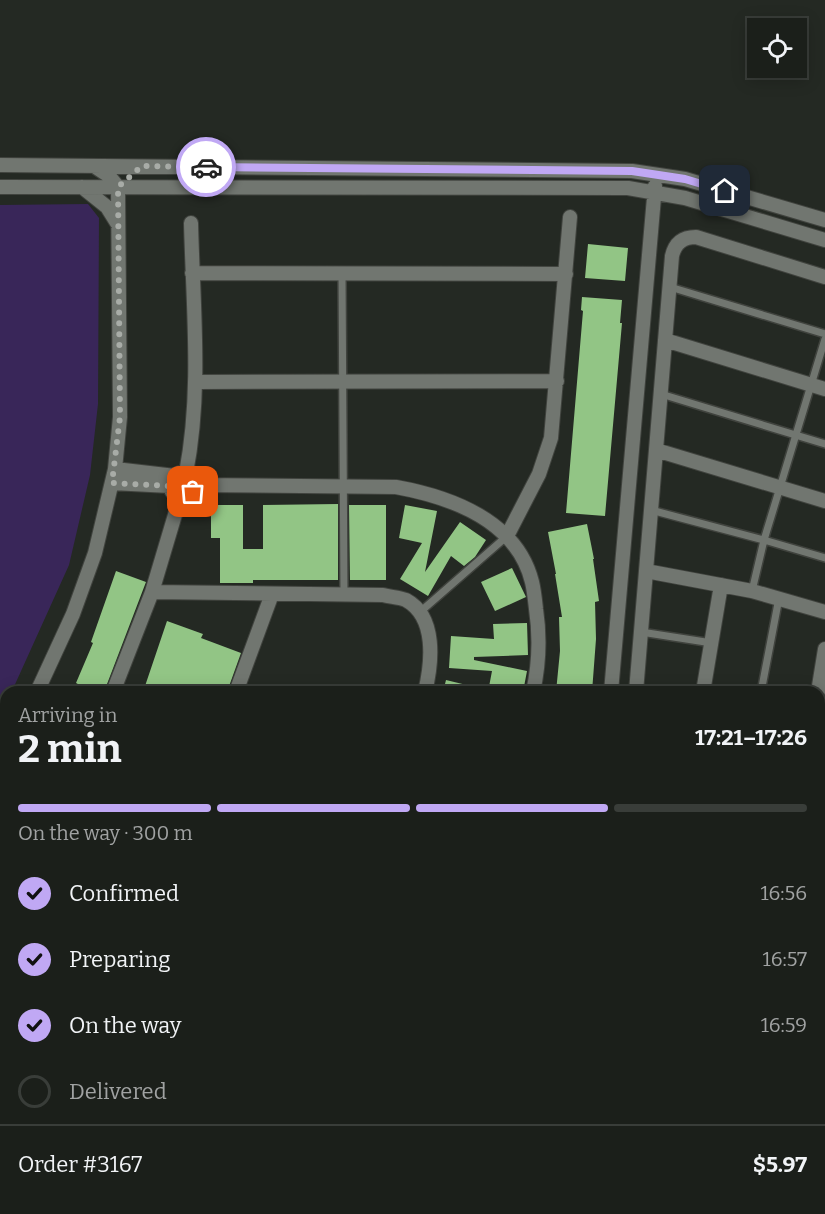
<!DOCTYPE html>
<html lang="en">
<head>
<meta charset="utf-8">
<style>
  body { margin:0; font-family:Bitter,serif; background:#282c27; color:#f1f3f6; height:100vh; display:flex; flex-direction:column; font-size:22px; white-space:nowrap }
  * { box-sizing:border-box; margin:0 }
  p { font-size:20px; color:#a0a2a2 }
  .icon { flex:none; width:33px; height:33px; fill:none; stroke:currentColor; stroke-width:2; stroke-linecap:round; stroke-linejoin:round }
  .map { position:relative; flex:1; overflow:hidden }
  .side { position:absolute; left:0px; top:686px; width:825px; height:530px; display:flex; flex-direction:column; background:#1b1f1a; border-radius:18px 18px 0 0; box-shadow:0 3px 15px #0003,0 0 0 2px #393d39 }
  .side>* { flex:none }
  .tools { position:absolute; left:747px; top:18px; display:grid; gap:12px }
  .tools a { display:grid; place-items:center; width:60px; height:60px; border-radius:0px; background:#1b1f1a; box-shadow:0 3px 15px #0003,0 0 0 2px #393d39; font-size:30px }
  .pin { position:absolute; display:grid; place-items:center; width:51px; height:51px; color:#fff; margin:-26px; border-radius:12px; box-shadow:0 3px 9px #0006 }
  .courier { position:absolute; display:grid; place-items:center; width:60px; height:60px; margin:-30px; border:4px solid #c0a8f4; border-radius:50%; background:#fff; color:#222; box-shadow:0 2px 8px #0007 }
  .headline em { font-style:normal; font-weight:700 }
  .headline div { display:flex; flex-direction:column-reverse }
  .headline { display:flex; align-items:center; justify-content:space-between; height:102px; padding:0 18px }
  h1 { font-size:39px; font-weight:700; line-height:45px }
  .bar { display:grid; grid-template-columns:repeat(4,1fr); gap:9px 6px; align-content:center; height:72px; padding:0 18px }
  .bar i { height:8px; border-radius:4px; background:#393d39 }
  .bar .on { background:#c0a8f4 }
  .bar p { grid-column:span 4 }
  .line { display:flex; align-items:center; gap:15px; padding:0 18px; border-top:2px solid #393d39 }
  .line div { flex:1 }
  ol { padding:0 18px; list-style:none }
  li { display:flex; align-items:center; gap:18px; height:66px }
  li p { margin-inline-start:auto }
  li .icon { padding:6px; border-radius:50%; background:#c0a8f4; color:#111; stroke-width:4 }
  li:last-child { color:#a0a2a2 }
  li i { width:33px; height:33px; border:3px solid #393d39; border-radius:50% }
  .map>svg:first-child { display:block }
</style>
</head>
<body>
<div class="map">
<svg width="825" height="1214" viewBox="0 0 825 1214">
  <rect width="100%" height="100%" fill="#242923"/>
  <path fill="#392659" d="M88,204l11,14 -1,186 -8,71 -21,90 -57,126 -6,1v11l-6,10v-508z"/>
  <path fill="#92c585" d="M588,244l40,4 -3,33 -40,-3z
    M582,297l40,3 -2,23h2l-17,193 -39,-3 17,-202 -2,-1z
    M338,504v76h-85v3h-33v-45h-9v-33h32v44h20v-44z
    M349,505h37v75h-36z
    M405,505l32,6 -12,61 35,-50 26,18 -11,17 -11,9 -13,-10 -23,40 -28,-17 22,-36 -23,-5z
    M587,524l7,35h-1l6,42 -4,1 1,37 -4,53h-36l4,-41 -1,-34h3l-7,-43h1l-8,-42z
    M512,568l14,29 -31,14 -14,-29z
    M116,571l30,11 -42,110h-11l-17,-9 17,-40 -2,-1z
    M167,621l36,13 -2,4 40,15 -14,39h-84z
    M527,623l1,32 -54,2v3l53,11 -4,21h-35l4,-21 -43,-3 2,-32 43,3 -1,-15z
    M446,680l33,8v4h-36z"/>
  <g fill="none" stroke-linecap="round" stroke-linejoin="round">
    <defs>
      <path id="lane" d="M342,273l2,322
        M670,287l155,47
        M661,394l164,50
        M651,510l113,30 61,18
        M752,591l12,-51 61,-201
        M420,612l86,-75
        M641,632l71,11
        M761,692l18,-94
        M819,801l6,1
        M0,934l6,2
        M0,1060l6,1
        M0,1179l6,1
        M105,1214l1,-5
        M459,1214v-5
        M621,1214v-5"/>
      <path id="street" d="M0,165l632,6 53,8 140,41
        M0,187l628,1 57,10 140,42
        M82,187l25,20 10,16
        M192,273l374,1
        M665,340l160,49
        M196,382l361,-1
        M656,450l169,51
        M115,469l60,7
        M170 485a12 12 0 1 1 24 0a12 12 0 1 1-24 0Z
        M186,473c16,-82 7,-166 5,-250
        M112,483l58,3
        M195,485l201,2c55,10 121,34 136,95 2,8 3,18 4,27 4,27 3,56 -3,83
        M507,536l32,-62 12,-36 19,-221
        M646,571l106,20 73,21
        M152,592l231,3c7,2 16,2 23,5 31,17 26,63 19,92
        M37,692l36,-78 22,-61 20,-84 5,-52 -2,-230 -9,-11 -15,-10
        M113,692l39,-100 28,-94
        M236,692l36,-98
        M611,692l44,-506
        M636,692l36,-436c3,-13 11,-19 24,-19l129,40
        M703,692l18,-107
        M818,692l7,-43
        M0,752l6,-9
        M0,825l6,3
        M0,856l6,3
        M819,923h6
        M819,955l6,1
        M0,998l6,2
        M0,1121l6,1
        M45,1214l2,-5
        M163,1214l1,-5
        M349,1214v-5
        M775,1214l1,-5
        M801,1214v-5"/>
    </defs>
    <use href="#lane" stroke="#40433e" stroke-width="10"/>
    <use href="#street" stroke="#40433e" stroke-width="16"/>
    <use href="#lane" stroke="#717670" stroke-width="7"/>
    <use href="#street" stroke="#717670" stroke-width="14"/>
  </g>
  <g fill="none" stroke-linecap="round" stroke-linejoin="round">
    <path stroke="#a8aca7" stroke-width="6" stroke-dasharray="0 10.8" d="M193,492c-8,9 -20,6 -23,-6l-58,-3 8,-66 -2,-230 24,-21 64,1"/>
    <path stroke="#c0a8f4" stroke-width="8" d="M206,167l426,4 53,8 40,12"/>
  </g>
</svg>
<div class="tools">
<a><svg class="icon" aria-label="locate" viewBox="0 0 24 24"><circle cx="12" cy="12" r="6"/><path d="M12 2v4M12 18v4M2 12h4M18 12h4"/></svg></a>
</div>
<div class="pin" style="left:193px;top:492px;background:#ea580c"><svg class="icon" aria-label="bag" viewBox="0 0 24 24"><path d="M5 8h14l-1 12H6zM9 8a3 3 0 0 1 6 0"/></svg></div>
<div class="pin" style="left:725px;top:191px;background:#1f2937"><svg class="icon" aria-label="home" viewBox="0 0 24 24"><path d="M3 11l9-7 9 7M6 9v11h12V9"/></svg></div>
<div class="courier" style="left:206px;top:167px"><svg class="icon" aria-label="car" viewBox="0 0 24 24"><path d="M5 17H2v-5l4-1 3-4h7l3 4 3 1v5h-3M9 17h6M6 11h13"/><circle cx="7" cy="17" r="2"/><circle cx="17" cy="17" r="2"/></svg></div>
<section class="side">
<div class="headline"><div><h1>2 min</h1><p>Arriving in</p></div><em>17:21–17:26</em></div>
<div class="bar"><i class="on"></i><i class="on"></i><i class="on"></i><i></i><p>On the way · 300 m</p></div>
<ol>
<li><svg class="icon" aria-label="check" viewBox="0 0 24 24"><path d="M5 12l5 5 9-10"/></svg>Confirmed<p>16:56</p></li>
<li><svg class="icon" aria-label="check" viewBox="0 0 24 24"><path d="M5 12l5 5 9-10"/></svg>Preparing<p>16:57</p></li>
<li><svg class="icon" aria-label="check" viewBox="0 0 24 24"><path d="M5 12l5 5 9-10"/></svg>On the way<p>16:59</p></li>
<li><i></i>Delivered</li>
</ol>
<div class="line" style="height:78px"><div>Order #3167</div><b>$5.97</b></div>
</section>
</div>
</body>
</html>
